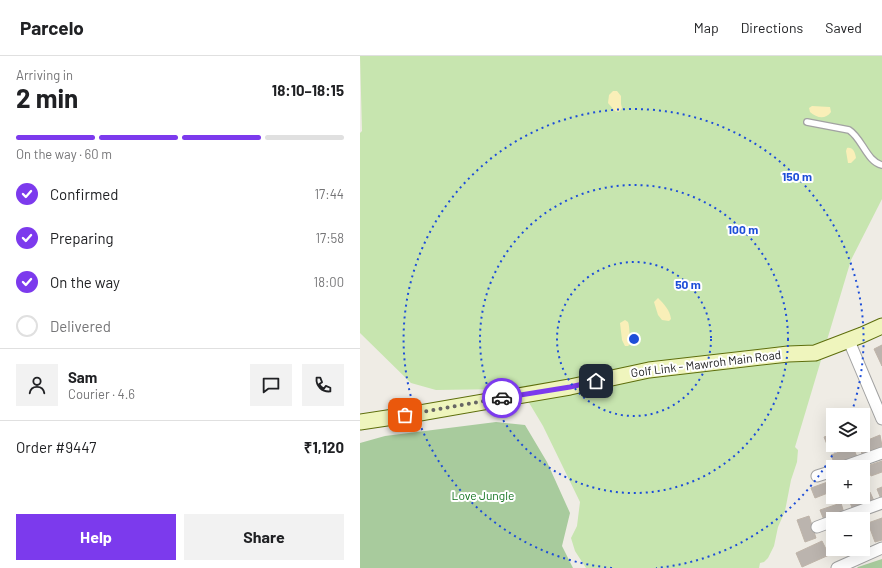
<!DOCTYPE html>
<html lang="en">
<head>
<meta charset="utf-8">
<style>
  body { margin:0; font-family:Barlow,sans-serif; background:#f2f2f2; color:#202124; height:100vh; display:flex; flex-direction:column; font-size:15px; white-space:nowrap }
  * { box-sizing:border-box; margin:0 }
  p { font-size:13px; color:#757577 }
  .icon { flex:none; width:22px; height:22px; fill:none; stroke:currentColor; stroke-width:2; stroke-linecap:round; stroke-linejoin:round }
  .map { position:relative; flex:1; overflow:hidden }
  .drawer { display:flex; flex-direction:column; background:#fff; width:360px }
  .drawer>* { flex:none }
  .fabs { position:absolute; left:466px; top:352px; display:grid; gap:8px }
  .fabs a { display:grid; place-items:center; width:44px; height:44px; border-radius:0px; background:#fff; box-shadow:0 4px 16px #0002; font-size:20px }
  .pin { position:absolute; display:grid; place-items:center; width:34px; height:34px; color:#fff; margin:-17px; border-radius:8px; box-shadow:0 2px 6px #0006 }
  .courier { position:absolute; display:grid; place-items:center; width:40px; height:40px; margin:-20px; border:3px solid #7c3aed; border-radius:50%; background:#fff; color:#222; box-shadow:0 1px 5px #0007 }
  .headline em { font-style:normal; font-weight:700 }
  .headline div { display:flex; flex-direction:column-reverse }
  .headline { display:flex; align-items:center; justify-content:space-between; height:68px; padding:0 16px }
  h1 { font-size:26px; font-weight:700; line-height:30px }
  .bar { display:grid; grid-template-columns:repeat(4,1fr); gap:6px 4px; align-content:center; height:48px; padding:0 16px }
  .bar i { height:5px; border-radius:3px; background:#e0e0e0 }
  .bar .active { background:#7c3aed }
  .bar p { grid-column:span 4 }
  .line { display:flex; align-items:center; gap:10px; padding:0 16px; border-top:1px solid #e0e0e0 }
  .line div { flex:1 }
  .round { display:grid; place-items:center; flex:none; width:42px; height:42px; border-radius:0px; background:#f2f2f2 }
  ol { padding:0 16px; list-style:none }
  li { display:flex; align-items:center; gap:12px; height:44px }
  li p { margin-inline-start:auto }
  li .icon { padding:4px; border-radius:50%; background:#7c3aed; color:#fff; stroke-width:4 }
  li:last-child { color:#757577 }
  li i { width:22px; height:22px; border:2px solid #e0e0e0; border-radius:50% }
  .primary-button { display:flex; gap:8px; margin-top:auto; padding:8px 16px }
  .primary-button a { flex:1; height:46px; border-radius:0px; background:#7c3aed; color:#fff; font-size:16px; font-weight:700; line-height:46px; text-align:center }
  .primary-button a+a { background:#f2f2f2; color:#202124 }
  header { display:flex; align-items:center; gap:24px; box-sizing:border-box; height:56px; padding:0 20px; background:#fff; border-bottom:1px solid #e0e0e0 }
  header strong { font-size:19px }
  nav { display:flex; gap:22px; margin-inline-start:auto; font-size:14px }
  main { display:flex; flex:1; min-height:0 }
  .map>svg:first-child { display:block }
</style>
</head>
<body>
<header>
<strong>Parcelo</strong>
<nav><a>Map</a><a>Directions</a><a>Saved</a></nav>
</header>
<main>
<section class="drawer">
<div class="headline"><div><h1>2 min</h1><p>Arriving in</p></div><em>18:10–18:15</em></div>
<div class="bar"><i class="active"></i><i class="active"></i><i class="active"></i><i></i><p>On the way · 60 m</p></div>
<ol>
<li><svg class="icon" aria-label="check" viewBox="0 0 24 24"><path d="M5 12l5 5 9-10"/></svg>Confirmed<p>17:44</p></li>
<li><svg class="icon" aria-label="check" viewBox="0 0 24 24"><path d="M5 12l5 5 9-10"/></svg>Preparing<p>17:58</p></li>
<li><svg class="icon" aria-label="check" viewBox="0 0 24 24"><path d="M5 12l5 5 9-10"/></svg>On the way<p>18:00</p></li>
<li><i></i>Delivered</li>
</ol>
<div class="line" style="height:72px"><a class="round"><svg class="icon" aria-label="person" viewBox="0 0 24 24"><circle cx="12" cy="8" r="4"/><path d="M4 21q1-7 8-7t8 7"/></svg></a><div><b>Sam</b><p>Courier · 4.6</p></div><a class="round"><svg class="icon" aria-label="chat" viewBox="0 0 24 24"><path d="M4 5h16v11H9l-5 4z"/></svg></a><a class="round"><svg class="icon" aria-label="phone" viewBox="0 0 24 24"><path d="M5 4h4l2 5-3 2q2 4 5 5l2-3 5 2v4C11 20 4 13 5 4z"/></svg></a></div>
<div class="line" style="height:52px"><div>Order #9447</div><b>₹1,120</b></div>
<div class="primary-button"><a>Help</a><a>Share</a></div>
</section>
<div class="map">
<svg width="522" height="512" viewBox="0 0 522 512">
  <rect width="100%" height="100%" fill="#efece5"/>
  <path fill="#c7e5af" d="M0,0h522v143l-31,61 -56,187 3,3 -1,12 -6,18 -6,31 -7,16 -4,19 -6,12 -4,4 -4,1 -1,5h-173l-11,-17 -4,-13 6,-12 3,-24 -37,-76 -15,-25 -25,-12 -67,1 -25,-7 -51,-50v-200l2,-2z"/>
  <path fill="#a8cb9d" d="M136,366l29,3 22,37 23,51 -8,33 11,22h-213v-125l25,-7z
    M522,503v9h-25l1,-1z"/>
  <path fill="#f9efb8" d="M253,35h4l4,5v8l1,4 -3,4 -4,-1 -7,-8 1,-8z
    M452,50l18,1 1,5c-6,8 -14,6 -21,0l-1,-4z
    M487,92c6,-1 8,4 9,10l-5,5h-3l-2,-12z
    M298,242c6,6 12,12 13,21l-2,2 -7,-1 -4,-5 -4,-13z
    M265,264l3,2c2,5 1,15 3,21l-3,3h-3l-3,-6 -2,-17z"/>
  <path fill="#bbb4ae" stroke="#bfb4a9" d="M522,289v21l-8,-17z
    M473,378v11l-5,2 -4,-10z
    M520,379l2,11 -20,8 -3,-9h4v-3z
    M493,391l4,10 -22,8 -4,-10z
    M522,405v11l-11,4 -4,-10z
    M473,424v11l-18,7 -4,-10z
    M522,431v11l-1,1 -4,-10z
    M510,436l4,9 -21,9 -4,-10 8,-3h6v-2z
    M481,447l3,10 -20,7 -4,-10z
    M449,460l7,22 -11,4 -8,-22z
    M522,462v22l-7,2 -7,-19z
    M462,485l7,14 -27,12 -6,-14z"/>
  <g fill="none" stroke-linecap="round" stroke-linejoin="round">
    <defs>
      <path id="lane" d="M447,66l42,8c13,8 18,32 33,35"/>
      <path id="street" d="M489,285l33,78
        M483,411l39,-14
        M457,420l16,-5
        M478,463l44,-16
        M457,471l16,-6
        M477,512l45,-20"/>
      <path id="secondary" d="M0,366l60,-9 150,-26 79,-17 139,-16 27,-1 47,-18 20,-9"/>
    </defs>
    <use href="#lane" stroke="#a2a2a2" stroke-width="8"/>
    <use href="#street" stroke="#a2a2a2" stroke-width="13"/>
    <use href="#secondary" stroke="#5e6e0d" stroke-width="17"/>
    <use href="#lane" stroke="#fff" stroke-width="5.5"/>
    <use href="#street" stroke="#fff" stroke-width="11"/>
    <use href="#secondary" stroke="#eff5bd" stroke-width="15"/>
  </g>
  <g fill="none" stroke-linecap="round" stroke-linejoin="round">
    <path stroke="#676664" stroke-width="4" stroke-dasharray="0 7.2" d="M45,359l97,-17"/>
    <path stroke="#7c3aed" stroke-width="5" d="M142,342l68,-11 26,-6"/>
  </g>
  <g fill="none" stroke="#1d4ed8" stroke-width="2" stroke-dasharray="2 4">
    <circle cx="274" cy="283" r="77"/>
    <circle cx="274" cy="283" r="154"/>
    <path d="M478 389A230 230 0 0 1 296 512M252 512A230 230 0 1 1 491 358"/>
  </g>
  <g text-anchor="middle" stroke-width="4" stroke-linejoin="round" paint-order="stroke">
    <g font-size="12" fill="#1e1e1e" stroke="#fff">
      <text transform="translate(346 308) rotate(-7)" y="4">Golf Link - Mawroh Main Road</text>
    </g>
    <g font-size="12" fill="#147521" stroke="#fff">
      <text x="123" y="444">Love Jungle</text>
    </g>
  </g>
  <circle cx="274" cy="283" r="6" fill="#1d4ed8" stroke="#fff" stroke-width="2"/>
  <g font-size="12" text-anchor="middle" font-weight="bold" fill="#1d4ed8" stroke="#fff" stroke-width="4" stroke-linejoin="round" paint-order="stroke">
    <text x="437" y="125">150 m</text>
    <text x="383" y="178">100 m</text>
    <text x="328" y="233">50 m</text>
  </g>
</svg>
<div class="fabs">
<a><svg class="icon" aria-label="layers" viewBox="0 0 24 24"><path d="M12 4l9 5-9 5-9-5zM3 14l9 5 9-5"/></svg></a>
<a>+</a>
<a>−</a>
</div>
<div class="pin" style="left:45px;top:359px;background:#ea580c"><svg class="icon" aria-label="bag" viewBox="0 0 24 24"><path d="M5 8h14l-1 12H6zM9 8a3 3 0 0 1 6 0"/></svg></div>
<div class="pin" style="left:236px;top:325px;background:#1f2937"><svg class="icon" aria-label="home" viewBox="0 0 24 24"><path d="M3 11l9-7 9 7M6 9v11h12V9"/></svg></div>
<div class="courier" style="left:142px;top:342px"><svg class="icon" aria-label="car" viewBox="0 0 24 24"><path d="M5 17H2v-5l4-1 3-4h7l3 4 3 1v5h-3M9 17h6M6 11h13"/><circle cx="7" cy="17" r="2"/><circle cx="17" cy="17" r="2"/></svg></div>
</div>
</main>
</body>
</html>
